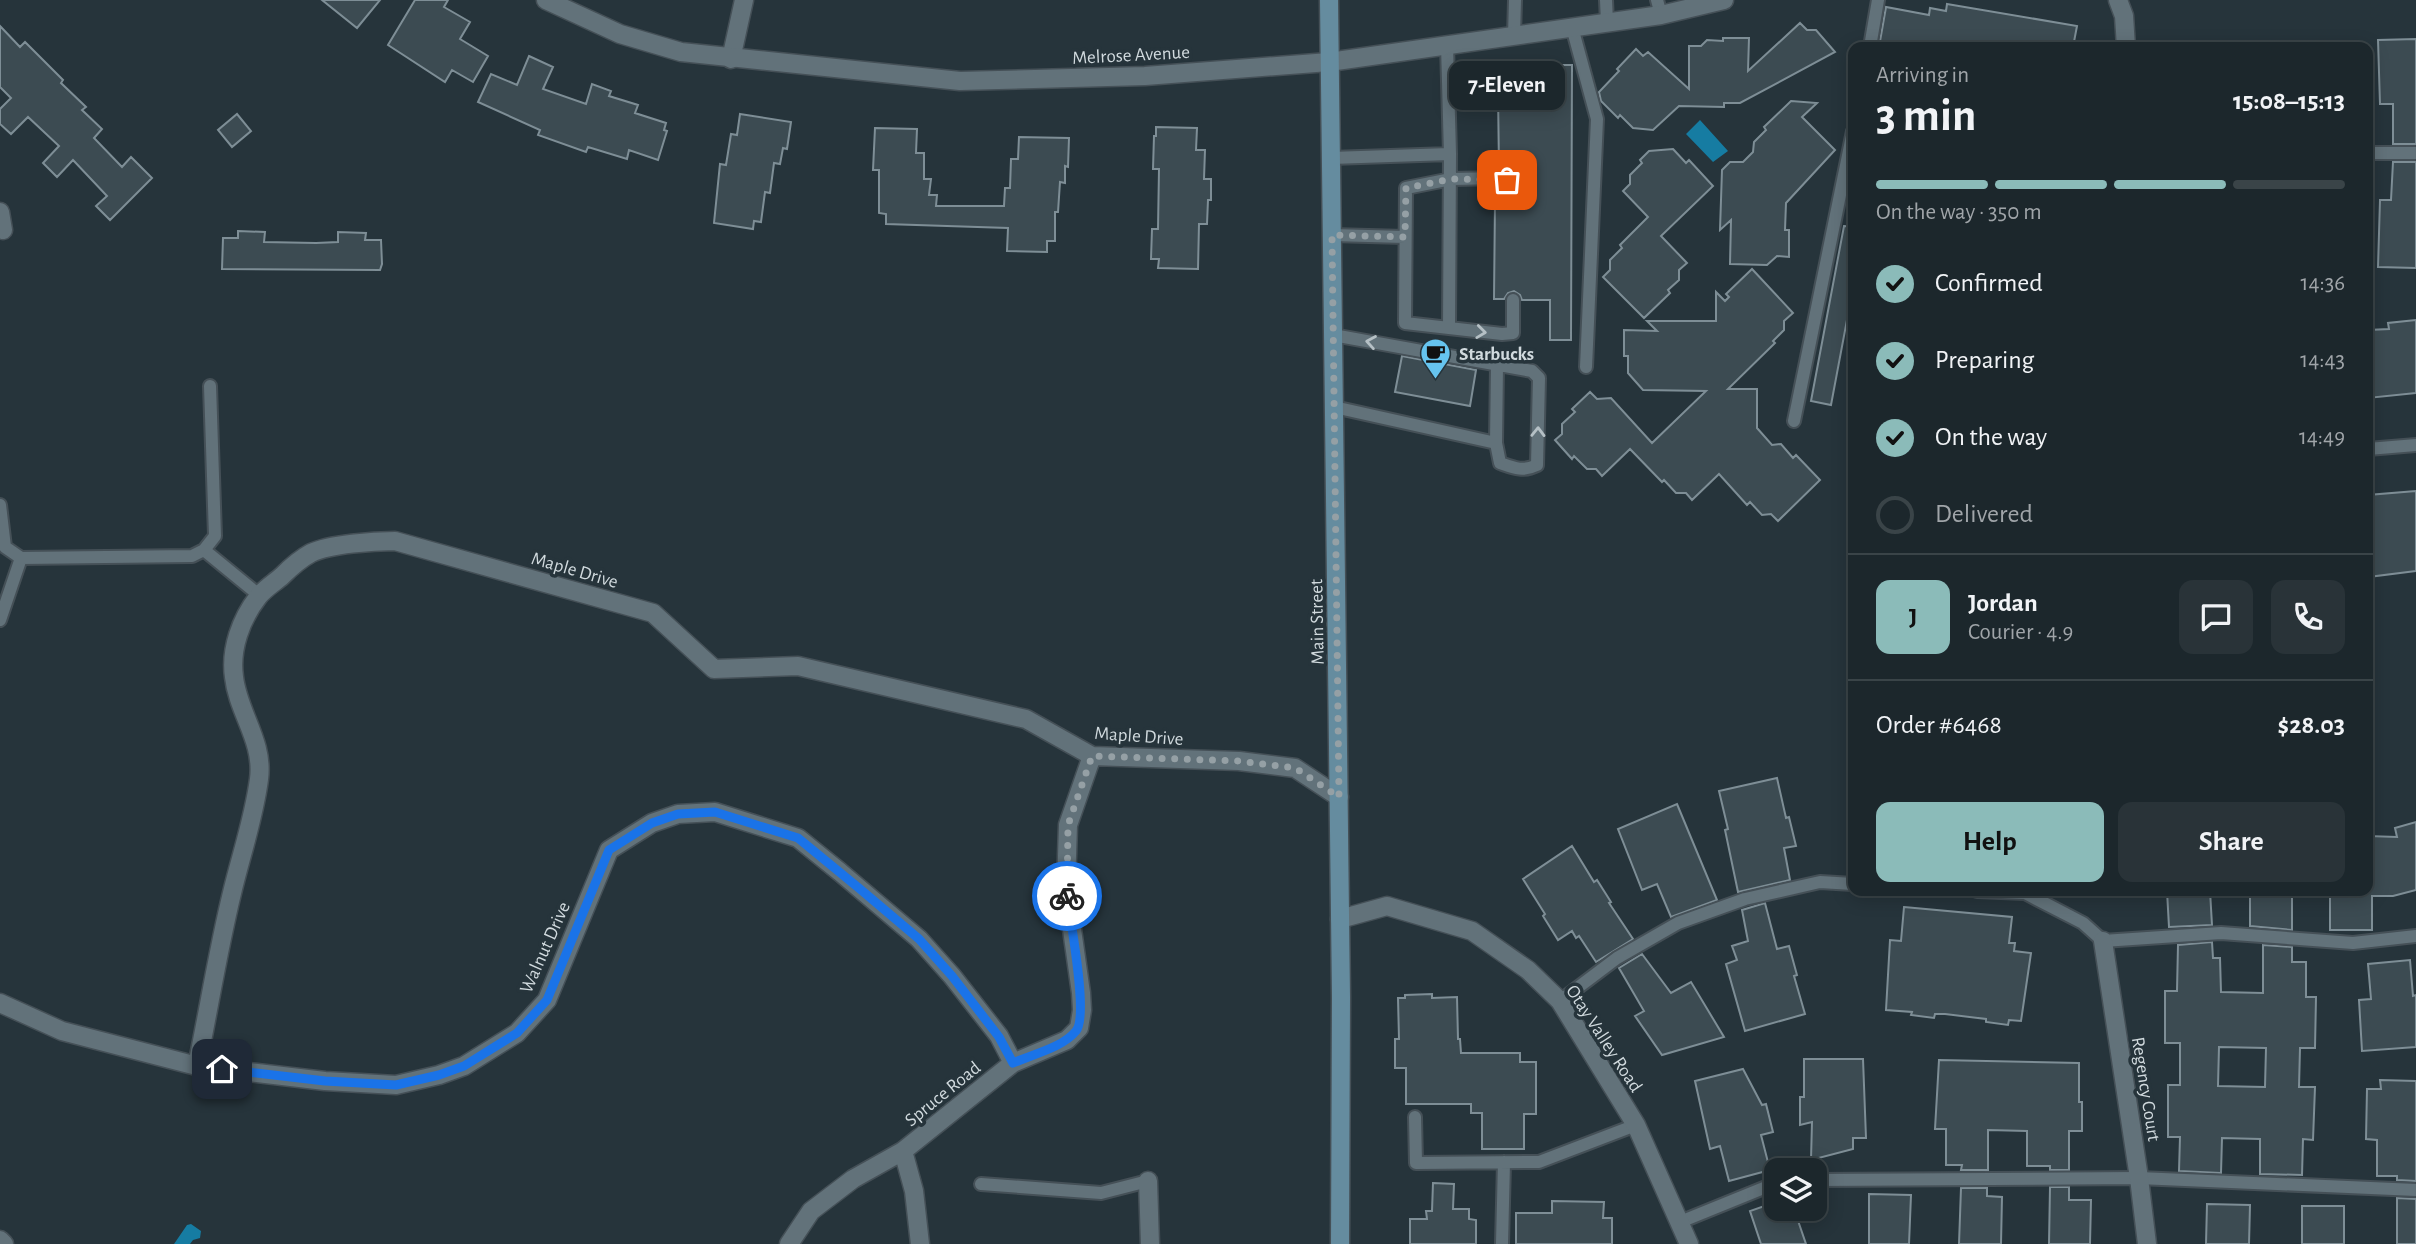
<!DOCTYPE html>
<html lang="en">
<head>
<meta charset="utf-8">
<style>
  body { margin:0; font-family:"Alegreya Sans",sans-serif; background:#293338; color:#f1f3f6; height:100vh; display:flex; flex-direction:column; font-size:26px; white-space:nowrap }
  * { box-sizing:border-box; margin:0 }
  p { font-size:23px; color:#a0a5a9 }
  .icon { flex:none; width:38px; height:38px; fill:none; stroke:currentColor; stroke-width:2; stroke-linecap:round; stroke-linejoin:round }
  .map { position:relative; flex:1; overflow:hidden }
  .sheet { position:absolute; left:1848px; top:42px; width:525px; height:854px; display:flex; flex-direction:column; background:#1c272c; border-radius:14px; box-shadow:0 4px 18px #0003,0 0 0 2px #3a4448 }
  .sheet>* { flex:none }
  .fabs { position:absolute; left:1764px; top:1158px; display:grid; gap:14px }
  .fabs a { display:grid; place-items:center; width:63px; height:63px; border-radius:14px; background:#1c272c; box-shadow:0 4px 18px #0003,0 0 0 2px #3a4448; font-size:35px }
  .pin { position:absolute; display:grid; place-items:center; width:60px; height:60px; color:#fff; margin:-30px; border-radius:14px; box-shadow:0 4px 10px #0006 }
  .courier { position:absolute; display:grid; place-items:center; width:70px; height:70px; margin:-35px; border:5px solid #1a73e8; border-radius:50%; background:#fff; color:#222; box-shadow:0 2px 9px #0007 }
  .bubble { position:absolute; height:49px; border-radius:14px; background:#1c272c; box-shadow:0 4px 18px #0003,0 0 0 2px #3a4448; font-size:23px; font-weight:700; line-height:49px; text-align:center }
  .overview em { font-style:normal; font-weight:700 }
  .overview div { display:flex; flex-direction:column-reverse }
  .overview { display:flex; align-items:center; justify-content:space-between; height:119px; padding:0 28px }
  h1 { font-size:46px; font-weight:700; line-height:52px }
  .bar { display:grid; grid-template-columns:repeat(4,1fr); gap:10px 7px; align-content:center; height:84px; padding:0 28px }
  .bar i { height:9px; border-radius:5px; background:#3a4448 }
  .bar .on { background:#8bbbb9 }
  .bar p { grid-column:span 4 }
  .line { display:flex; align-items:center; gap:18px; padding:0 28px; border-top:2px solid #3a4448 }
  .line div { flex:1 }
  .round { display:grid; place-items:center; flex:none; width:74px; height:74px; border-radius:14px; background:#293338 }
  ol { padding:0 28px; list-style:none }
  li { display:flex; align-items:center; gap:21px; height:77px }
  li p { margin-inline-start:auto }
  li .icon { padding:7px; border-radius:50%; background:#8bbbb9; color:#111; stroke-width:4 }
  li:last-child { color:#a0a5a9 }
  li i { width:38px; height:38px; border:4px solid #3a4448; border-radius:50% }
  .action { display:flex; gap:14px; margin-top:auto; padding:14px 28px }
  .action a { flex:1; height:80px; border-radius:14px; background:#8bbbb9; color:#111; font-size:28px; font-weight:700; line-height:80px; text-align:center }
  .action a+a { background:#293338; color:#f1f3f6 }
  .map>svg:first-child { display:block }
</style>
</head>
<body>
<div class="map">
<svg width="2416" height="1244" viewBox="0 0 2416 1244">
  <rect width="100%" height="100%" fill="#26343b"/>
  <path fill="#167ca2" d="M1700,120l28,31 -15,11 -27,-28z
    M191,1224l10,7 -1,7 -7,2 -3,4h-16l13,-19z"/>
  <path fill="#3c4b52" stroke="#7e8e96" stroke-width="2" fill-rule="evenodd" d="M322,0h58l-23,28z
    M415,0h33l-4,7 26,15 -10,17 28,17 -15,26 -21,-12 -7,12 -57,-37z
    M1947,4l130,22 -4,21h-194l7,-40 43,8 1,-7 16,3z
    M1800,23l7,7h9l19,22 -95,51h-16v4l-45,-1 -26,24 -20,-2 -13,-13 -2,3 -17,-17 -2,-9 20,-21 -2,-2 19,-20 7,7 5,-4 41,37v-43h12l6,-6 16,1v-3h26l-1,33z
    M0,26l20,21 5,-5 38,38 -2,3 25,24 -4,3 20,19 -8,9 28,29 9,-10 21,21 -42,42 -14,-14 11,-10 -34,-36 -16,17 -14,-14 16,-17 -31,-29 -17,17 -11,-10v-15l11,-11 -11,-11z
    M2416,39v105h-23v-40h-13l-2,-64z
    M529,56l24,11 -10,22 43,15 6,-20 19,7 -2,5 29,9 -3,8 31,10 -2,7 3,1 -9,29 -29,-10 -2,9 -39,-12 -2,5 -48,-17 2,-5 -62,-28 13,-28 26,11z
    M1551,65h21l-1,275h-21v-40h-28l-2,-5 -6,-4 -6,2 -4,6h-10l1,-98h5l-1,-14 3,2 1,13 5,6 8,1 5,-9 -1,-15 -6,-10 -15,-6 -1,-77 53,-1z
    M1791,101l26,2 -15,14 33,33 -49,53 -1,27h4v27l-12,-1 -10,9 -37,-1 1,-44 -11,10 2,-60 8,-8h13l10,-10 1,-10 12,-12 -2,-3z
    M237,114l14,17 -19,16 -14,-17z
    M740,114l51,8 -4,27 -4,-1 -3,16 -6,-1 -4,30 -5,-1 -4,30 -7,-1 -1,8 -39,-6 6,-59 6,1 5,-31 6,1z
    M1156,127l41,1 -1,22h9l-1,29h7v21h-3l-1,24h-8l-1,45 -40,-1 1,-9h-8l1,-30h6l1,-60h-6l1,-33h2z
    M875,128l42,1 -1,24h8v26h7l-2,16h8l-1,11h68l1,-18h5l1,-29h7l1,-22 50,1 -1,29 -3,-1v17l-5,-1 -2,30h-3v29h-8v11l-40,-1 1,-23 -122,-4v-10l-7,-1v-43h-6z
    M1673,149l13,14 3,-3 24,26 -52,50 26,27 -8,7v10l-11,10 2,3 -26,25 -41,-41 7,-7v-10l12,-12 -2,-3 28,-28 -25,-26 7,-7v-9l12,-12 -2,-3 9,-9z
    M2393,162h23v106l-38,-1 2,-67h11z
    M1844,226l9,1v61l-22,117 -20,-4z
    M238,231l27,1 -1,10 52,1 22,-1v-10l28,1 -1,7h16l1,24 -2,6 -158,-1 1,-31h15z
    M1752,269l41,44 -9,8v9l-11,11 2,2 -47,46h29v39l15,17 9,-1 12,14 3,-3 24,25 -42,41 -7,-7 -9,1 -12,-13 -3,3 -28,-31 -27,26 -6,-7h-10l-12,-13 -2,2 -32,-33 -28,27 -6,-7h-9l-13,-13 -2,3 -17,-19 7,-6v-10l13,-12 -3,-3 18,-17 7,7 14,-1 41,45 54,-52 -63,-1 -15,-17v-17h-4v-26l33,1 -10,-10h69v-29l9,9 4,-4 -3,-3z
    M2416,320v73l-48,5v-68l21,-1 -1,-6z
    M1402,356l74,14 -6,36 -75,-14z
    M2416,491v80l-48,6v-82z
    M1777,778l9,40 3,-1 7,29 -12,2 6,32 -52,12 -13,-62 3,-1 -9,-38z
    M1677,804l40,96 -46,17 -14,-33 -15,6 -24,-61z
    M2416,822v68l-23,6h-21v34h-42v-39h38v-55l29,1 -2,-9z
    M1572,846l22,36 3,-2 14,22 -2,1 24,36 -37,23 -17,-26 -3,2 -4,-7 -14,9 -15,-24 2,-2 -22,-35z
    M2167,891h43l2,34 -43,2z
    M2250,891h42v39l-42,-4z
    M1765,903l12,46 12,-3 8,29 -3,1 11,38 -60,17 -19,-67 11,-4 -5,-14 16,-5 -6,-31z
    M1904,907l108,10 -3,26h6l-1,8 17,2 -10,68 -12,-1 -1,5 -22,-3v-3l-41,-5h-10l-1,4 -23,-3 1,-3 -26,-2 4,-70 11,1z
    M2212,942l1,16h7l1,34 42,1v-48l29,2v15h14v35h10l-1,51h-15l-1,39h16l-2,53 -10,-1 -1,36 -42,-1v-35l-38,-1 -1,35 -42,-2 1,-34h-12v-52h12v-42h-15v-52h12l1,-46zM2219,1047l47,1 -1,39 -47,-1z
    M1642,954l29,39 20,-11 33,55 -62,18 -27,-39 9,-5 -25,-43z
    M2410,960l3,36 3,-1v52l-54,4 -3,-51 12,-1 -3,-35z
    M1432,994v4l25,-1 1,42h2l1,14h59v9h16v52h-12v35h-42v-36h-11v-9h-65v-36h-11v-29h4l-1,-41h7v-3z
    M1804,1059h59l3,79h-13v11l-42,11 1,-38 -12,3v-28h4z
    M1939,1060l140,3v39h3v29h-13v39h-19v-4h-23v-35l-39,-1v40h-27l1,-5h-16v-36h-11z
    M1743,1069l19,36 4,-1 7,28 -12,3 9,35 -41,11 -9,-35 -10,3 -15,-68z
    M2380,1080l36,1v100l-19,-1v-4h-20v-36l-11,-1 1,-50h14z
    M1433,1183l21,1 -1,25h16v10l7,1v24h-66v-25h17l-1,-8h6z
    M2050,1187h19v13h22l-1,44h-41z
    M1961,1188h26v8l15,1 -1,47h-42z
    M1869,1194l42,1 -2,49h-40z
    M2397,1198l19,1v45h-19z
    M1552,1201l52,1 -1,16h9v26h-96v-31h36z
    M1776,1202v7h18l12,35h-45l-11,-33z
    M2207,1204l43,1 -1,39h-43z
    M2302,1206h42v38h-42z"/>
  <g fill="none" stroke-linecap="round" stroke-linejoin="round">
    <defs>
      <path id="service" d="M1606,0l1,22
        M1657,0l4,15
        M1572,27l25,92 -11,248
        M1514,36l1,-36
        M1870,47l8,-47
        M2368,153h48
        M1331,158l119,-4 -3,-109
        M1512,201l-1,-15 -4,-6 -7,-2 -49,1 -45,9 -1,135 97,11 11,-1v-33
        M1332,235l73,2
        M1449,328l1,-174
        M1333,335l199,36 7,7 -2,87c-14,7 -23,3 -37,-2l-4,-20
        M1334,407l162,36 1,-78
        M1794,421l59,-290
        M2368,449l48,-4
        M0,505l5,42 16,11 171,-2 12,-6 11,-14 -5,-150
        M204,550l55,45
        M0,620l21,-62
        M1977,891l48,2 58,30 20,18 118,-8 132,10 63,-7
        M1560,1001l57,-43 61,-35 67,-24 75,-17 33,2
        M1415,1117l1,46 123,-1 97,-37
        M1815,1180l324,-2 277,12
        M981,1184l120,9 47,-12
        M1680,1222l96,-39
        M1502,1244l2,-82"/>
      <path id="minor" d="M2118,0l6,16 2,31
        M731,59l13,-59
        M1329,62l332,-47 63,-15
        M0,212l3,18
        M2103,941l36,237 8,66
        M0,1003l62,28 135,35 128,15 71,4 43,-10 25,-9 53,-33 30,-33 62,-150 43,-27 26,-9 37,-2 83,26 42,34 79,67 33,37 47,60 14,27
        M197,1066c12,-58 21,-116 35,-173 9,-38 22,-75 27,-114 5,-38 -21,-66 -25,-102 -4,-28 7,-58 24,-80 6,-8 16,-14 24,-21 9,-9 18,-17 29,-23 19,-9 63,-12 84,-12l258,72 61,56 84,-3 228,53 66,37 147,5 56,7 44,29
        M903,1151l11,40 6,53
        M1148,1181l2,63
        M0,1240l4,4
        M789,1244l22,-33 42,-32 50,-28 110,-88 54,-23 12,-12 3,-18 -1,-17 -15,-106 2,-62 24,-69"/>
      <path id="tertiary" d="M546,0l74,34 61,18 279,29 185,-5 184,-14
        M1340,919l47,-13 85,25 56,39 32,31 76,124 53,119"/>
      <path id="secondary" d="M1329,0l12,997 -1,247"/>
    </defs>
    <use href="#service" stroke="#455057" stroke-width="16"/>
    <use href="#minor" stroke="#455057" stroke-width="21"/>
    <use href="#tertiary" stroke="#455057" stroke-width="21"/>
    <use href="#secondary" stroke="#455057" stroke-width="21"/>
    <use href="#service" stroke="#62727a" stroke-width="12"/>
    <use href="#minor" stroke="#62727a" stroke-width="18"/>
    <use href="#tertiary" stroke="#62727a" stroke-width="18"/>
    <use href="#secondary" stroke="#658c9f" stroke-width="18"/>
  </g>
  <defs><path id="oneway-chevron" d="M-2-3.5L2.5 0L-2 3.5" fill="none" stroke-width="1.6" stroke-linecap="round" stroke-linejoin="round" transform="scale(1.75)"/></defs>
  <g stroke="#b5c0c5">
    <use href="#oneway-chevron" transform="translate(1481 332) rotate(7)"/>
    <use href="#oneway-chevron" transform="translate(1371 342) rotate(-170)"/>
    <use href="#oneway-chevron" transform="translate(1538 432) rotate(-89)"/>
  </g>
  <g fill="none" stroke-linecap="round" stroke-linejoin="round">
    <path stroke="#95a0a5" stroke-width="7" stroke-dasharray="0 12.6" d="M1067,896l1,-71 24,-69 147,5 56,7 44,29 -7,-562 73,2 1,-49 45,-9 56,1"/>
    <path stroke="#1a73e8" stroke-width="9" d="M222,1069l103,12 71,4 43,-10 25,-9 53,-33 30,-33 62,-150 43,-27 26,-9 37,-2 83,26 62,51 59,50 33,37 47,61 14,26c20,-9 49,-15 63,-32 13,-15 -6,-112 -9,-135"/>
  </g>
  <defs>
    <symbol id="cafe-pin" viewBox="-11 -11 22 30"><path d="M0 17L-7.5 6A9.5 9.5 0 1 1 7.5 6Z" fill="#66c4ef" stroke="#26343b"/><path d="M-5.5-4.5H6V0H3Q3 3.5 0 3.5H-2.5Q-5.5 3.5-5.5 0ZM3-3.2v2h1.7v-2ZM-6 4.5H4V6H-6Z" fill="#111"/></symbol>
  </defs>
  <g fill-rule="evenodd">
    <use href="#cafe-pin" x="1418" y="336" width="35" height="47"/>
  </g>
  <g text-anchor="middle" stroke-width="7" stroke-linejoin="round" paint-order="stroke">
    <g font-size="19" fill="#d1dade" stroke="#26343b">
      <text transform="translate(1131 54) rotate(-3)" y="7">Melrose Avenue</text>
      <text transform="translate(575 569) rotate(16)" y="7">Maple Drive</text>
      <text transform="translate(1316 622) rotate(-91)" y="7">Main Street</text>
      <text transform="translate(1139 735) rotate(4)" y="7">Maple Drive</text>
      <text transform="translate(544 947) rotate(-66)" y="7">Walnut Drive</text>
      <text transform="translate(1605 1038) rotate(57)" y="7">Otay Valley Road</text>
      <text transform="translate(2147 1089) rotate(81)" y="7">Regency Court</text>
      <text transform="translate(942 1093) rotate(-39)" y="7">Spruce Road</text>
    </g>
    <g font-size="19" font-weight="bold" fill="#d1dade" stroke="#26343b" text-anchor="start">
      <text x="1459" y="360">Starbucks</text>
    </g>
  </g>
</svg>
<div class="fabs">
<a><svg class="icon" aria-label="layers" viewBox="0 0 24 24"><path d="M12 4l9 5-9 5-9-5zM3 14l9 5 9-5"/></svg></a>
</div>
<div class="pin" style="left:1507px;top:180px;background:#ea580c"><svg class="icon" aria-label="bag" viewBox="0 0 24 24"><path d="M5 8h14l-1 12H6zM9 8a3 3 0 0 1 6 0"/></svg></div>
<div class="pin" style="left:222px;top:1069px;background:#1f2937"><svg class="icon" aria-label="home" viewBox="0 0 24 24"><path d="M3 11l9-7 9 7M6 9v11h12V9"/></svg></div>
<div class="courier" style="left:1067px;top:896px"><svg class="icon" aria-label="bike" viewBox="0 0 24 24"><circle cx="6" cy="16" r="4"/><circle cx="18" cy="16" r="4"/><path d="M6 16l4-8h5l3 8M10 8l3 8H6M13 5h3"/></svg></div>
<div class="bubble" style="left:1449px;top:61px;width:116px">7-Eleven</div>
<section class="sheet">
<div class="overview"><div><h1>3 min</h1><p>Arriving in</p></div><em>15:08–15:13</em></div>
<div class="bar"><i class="on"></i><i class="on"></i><i class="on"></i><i></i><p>On the way · 350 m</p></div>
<ol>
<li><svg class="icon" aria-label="check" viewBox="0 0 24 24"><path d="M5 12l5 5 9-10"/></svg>Confirmed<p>14:36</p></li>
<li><svg class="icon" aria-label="check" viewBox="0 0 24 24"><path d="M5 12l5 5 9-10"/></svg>Preparing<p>14:43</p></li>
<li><svg class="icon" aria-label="check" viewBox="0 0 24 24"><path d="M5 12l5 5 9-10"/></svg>On the way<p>14:49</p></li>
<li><i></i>Delivered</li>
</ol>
<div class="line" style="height:126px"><b class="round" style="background:#8bbbb9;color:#111">J</b><div><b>Jordan</b><p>Courier · 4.9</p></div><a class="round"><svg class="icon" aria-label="chat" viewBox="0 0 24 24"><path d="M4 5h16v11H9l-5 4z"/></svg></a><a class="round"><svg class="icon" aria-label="phone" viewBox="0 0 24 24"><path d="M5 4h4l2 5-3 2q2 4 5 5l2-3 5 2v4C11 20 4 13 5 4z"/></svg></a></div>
<div class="line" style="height:91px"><div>Order #6468</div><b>$28.03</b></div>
<div class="action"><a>Help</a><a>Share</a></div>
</section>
</div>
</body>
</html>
